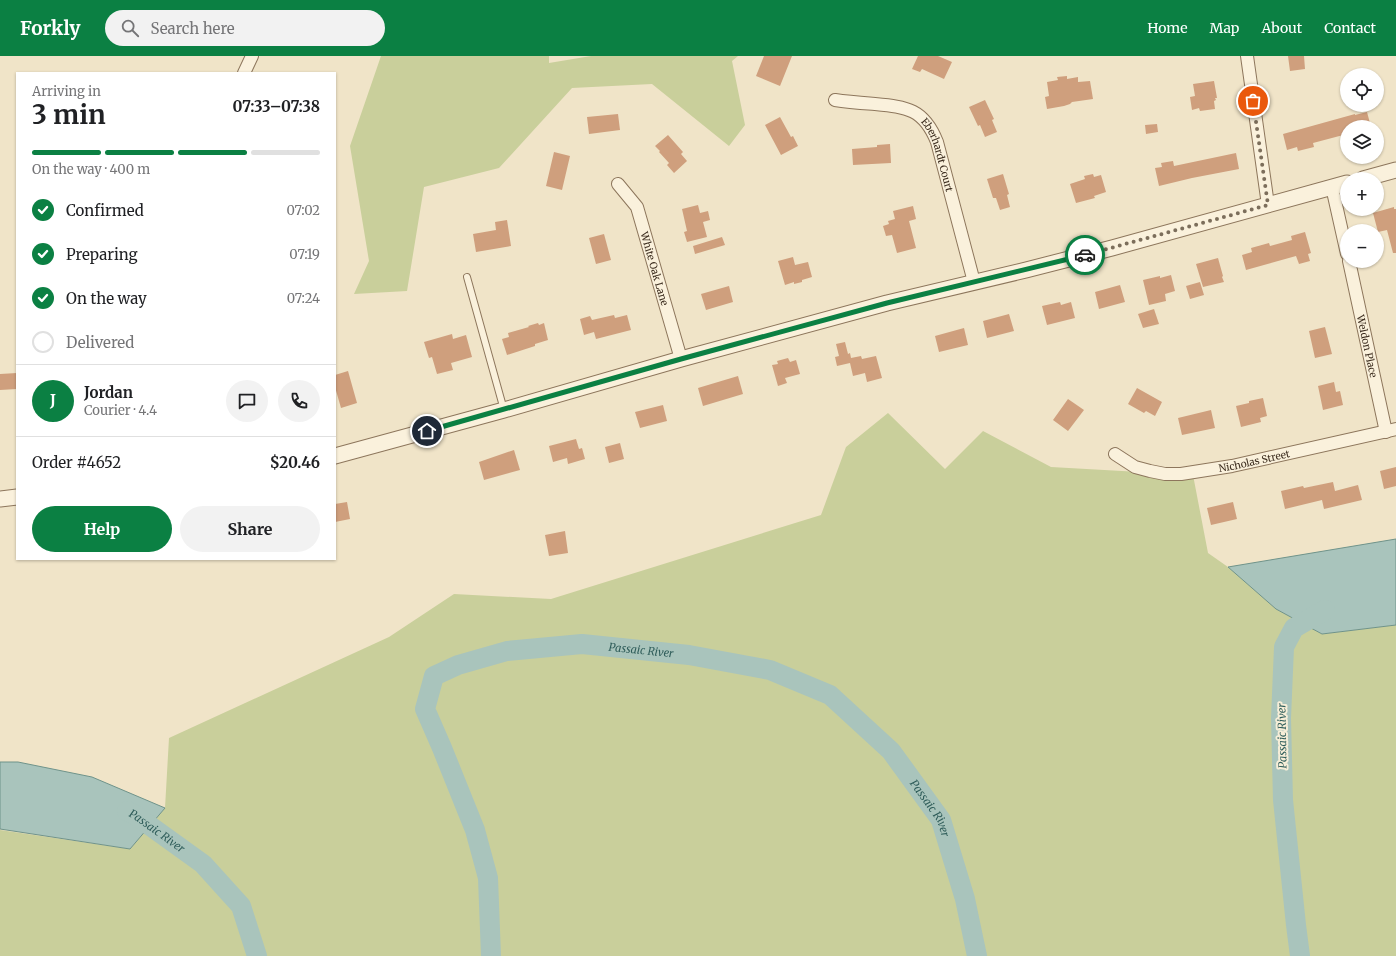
<!DOCTYPE html>
<html lang="en">
<head>
<meta charset="utf-8">
<style>
  body { margin:0; font-family:Merriweather,serif; background:#f2f2f2; color:#202124; height:100vh; display:flex; flex-direction:column; font-size:15px; white-space:nowrap }
  * { box-sizing:border-box; margin:0 }
  p { font-size:13px; color:#757577 }
  .icon { flex:none; width:22px; height:22px; fill:none; stroke:currentColor; stroke-width:2; stroke-linecap:round; stroke-linejoin:round }
  .map { position:relative; flex:1; overflow:hidden }
  .panel { position:absolute; left:16px; top:16px; width:320px; height:488px; display:flex; flex-direction:column; background:#fff; border-radius:0px; box-shadow:0 1px 3px #0004 }
  .panel>* { flex:none }
  .buttons { position:absolute; left:1340px; top:12px; display:grid; gap:8px }
  .buttons a { display:grid; place-items:center; width:44px; height:44px; border-radius:50%; background:#fff; box-shadow:0 1px 3px #0004; font-size:20px }
  .pin { position:absolute; display:grid; place-items:center; width:34px; height:34px; color:#fff; margin:-17px; border:2px solid #fff; border-radius:50%; box-shadow:0 1px 4px #0007 }
  .courier { position:absolute; display:grid; place-items:center; width:40px; height:40px; margin:-20px; border:3px solid #0b8043; border-radius:50%; background:#fff; color:#222; box-shadow:0 1px 5px #0007 }
  .headline em { font-style:normal; font-weight:700 }
  .headline div { display:flex; flex-direction:column-reverse }
  .headline { display:flex; align-items:center; justify-content:space-between; height:68px; padding:0 16px }
  h1 { font-size:26px; font-weight:700; line-height:30px }
  .bar { display:grid; grid-template-columns:repeat(4,1fr); gap:6px 4px; align-content:center; height:48px; padding:0 16px }
  .bar i { height:5px; border-radius:3px; background:#e0e0e0 }
  .bar .selected { background:#0b8043 }
  .bar p { grid-column:span 4 }
  .line { display:flex; align-items:center; gap:10px; padding:0 16px; border-top:1px solid #e0e0e0 }
  .line div { flex:1 }
  .round { display:grid; place-items:center; flex:none; width:42px; height:42px; border-radius:21px; background:#f2f2f2 }
  ol { padding:0 16px; list-style:none }
  li { display:flex; align-items:center; gap:12px; height:44px }
  li p { margin-inline-start:auto }
  li .icon { padding:4px; border-radius:50%; background:#0b8043; color:#fff; stroke-width:4 }
  li:last-child { color:#757577 }
  li i { width:22px; height:22px; border:2px solid #e0e0e0; border-radius:50% }
  .button { display:flex; gap:8px; margin-top:auto; padding:8px 16px }
  .button a { flex:1; height:46px; border-radius:24px; background:#0b8043; color:#fff; font-size:16px; font-weight:700; line-height:46px; text-align:center }
  .button a+a { background:#f2f2f2; color:#202124 }
  header { display:flex; align-items:center; gap:24px; box-sizing:border-box; height:56px; padding:0 20px; background:#0b8043; color:#fff }
  header strong { font-size:19px }
  nav { display:flex; gap:22px; margin-inline-start:auto; font-size:14px }
  .search { width:280px; height:36px; background:#f2f2f2; display:flex; align-items:center; gap:10px; box-sizing:border-box; padding:0 14px; border-radius:22px; color:#757577; font-size:15px }
  .map>svg:first-child { display:block }
</style>
</head>
<body>
<header>
<strong>Forkly</strong>
<div class="search"><svg class="icon" aria-label="search" viewBox="0 0 24 24"><circle cx="10" cy="10" r="6"/><path d="M15 15l6 6"/></svg>Search here</div>
<nav><a>Home</a><a>Map</a><a>About</a><a>Contact</a></nav>
</header>
<div class="map">
<svg width="1396" height="900" viewBox="0 0 1396 900">
  <rect width="100%" height="100%" fill="#f0e4c8"/>
  <path fill="#c9cf9b" d="M381,0h168v7l42,-7h147l-6,5 13,64 -16,21 -77,-62 -80,4 -73,80 -75,19 -17,104 -53,3 15,-33 -19,-115z
    M888,357l57,56 38,-38 68,36 142,8 15,78 20,14 48,42 46,25 74,-9v331h-1396v-126l130,19 35,-41 4,-70 220,-101 65,-43 97,5 270,-84 25,-68z"/>
  <path fill="#a9c4bc" stroke="#6f938a" d="M1396,483v86l-74,9 -46,-25 -48,-42z
    M0,706h18l74,15 73,31 -35,41 -130,-20z"/>
  <g fill="none" stroke-linecap="round" stroke-linejoin="round">
    <g stroke="#a9c4bc" stroke-width="20">
      <path id="s1" d="M127,755l8,4 68,49 38,42 16,50"/>
      <path id="s2" d="M491,900l-3,-78 -13,-48 -33,-82 -17,-39 9,-33 24,-11 49,-14 75,-7 107,11 81,15 60,25 61,56 50,69 24,79 12,57"/>
      <path d="M1300,900l-4,-31 -13,-125 -2,-82 3,-71 10,-19 31,-18"/>
    </g>
  </g>
  <path fill="#cf9f7d" d="M764,0h28l-12,30 -24,-10z
    M918,0h20l14,6 -8,17 -22,-10 -2,3 -8,-3z
    M1288,0h16l1,13 -15,2z
    M1067,20v3l11,-2v5l12,-1 3,18 -21,3 -2,2 -6,2 -17,3 -2,-12 4,-1 -2,-14 11,-2 -1,-3z
    M1214,25l3,17h-2l1,2 -2,1 1,8 -15,2 -1,-3 -7,2 -2,-13 5,-1 -2,-12z
    M985,44l9,19 -2,1 5,12 -12,5 -5,-12 -2,1 -9,-19z
    M1367,56l4,15h-24v7l-34,9 1,4 -16,4 -1,-4 -10,3 -4,-16 72,-20v1z
    M618,58l2,16 -31,4 -2,-17z
    M780,61l11,20 2,-1 5,10 -17,9 -16,-30z
    M1157,68l1,8 -12,2 -1,-9z
    M668,79l15,17 -2,2 6,7 -13,12 -7,-8 2,-2 -10,-11 1,-1 -5,-5z
    M890,88l1,19 -38,2 -1,-16 25,-2v-2z
    M554,96l16,4 -8,34 -16,-4z
    M1236,97l3,16 -47,9 -33,8 -4,-18 7,-1 -1,-4 12,-2 1,5z
    M1003,118l6,20 -2,1 3,12 -10,3 -4,-12h-3l-6,-19z
    M1093,118l1,3 7,-2 5,17 -12,4 1,2 -19,5 -6,-19 15,-5 -1,-3z
    M698,149l2,8 8,-2 2,9 -7,2 4,15 -20,5 -3,-10 3,-1 -5,-22z
    M913,150l3,13 -7,2 7,27 -19,5 -5,-18 -6,1 -3,-10 6,-2 -1,-3 7,-2 -2,-8z
    M1394,151v2h2v44h-3l-6,-23 -9,2 -5,-19z
    M507,164l4,26 -35,6 -3,-18 23,-4 -1,-8z
    M1305,176l6,21 -3,1 2,7 -11,3 -3,-8 -50,14 -4,-15 10,-3 -1,-4 18,-5 1,3 22,-6 -1,-4z
    M604,178l7,26 -15,4 -7,-26z
    M722,181l3,8 -30,9 -2,-8z
    M793,201l2,8 13,-3 4,15 -10,3v2l-8,2v-2l-9,3 -7,-24z
    M1218,202l5,18 -1,1 2,5 -21,5 -7,-23z
    M1171,219l4,16 -10,3 1,7 -17,4 -6,-25 17,-4v2z
    M1200,226l4,13 -14,4 -4,-13z
    M1120,229l5,17 -26,7 -4,-17z
    M729,230l4,16 -27,8 -5,-16z
    M1060,246l1,3 10,-3 4,16 -28,7 -5,-19z
    M1154,253l5,15 -16,4 -5,-14z
    M1009,258l5,17 -27,7 -4,-17z
    M614,259l1,3 12,-3 4,15 -35,9 -2,-7 -10,3 -4,-16 10,-3 2,4z
    M538,267l1,2 5,-2 4,17 -13,4v2l-28,9 -5,-16 7,-2 -1,-4 21,-6 -1,-1z
    M1325,271l7,27 -17,4 -6,-27z
    M964,272l4,17 -29,7 -4,-16z
    M452,278l1,5 13,-4 6,22 -21,6 2,7 -16,4 -5,-17 -3,1 -5,-16z
    M845,286l3,12 2,-1 1,5 10,-2 1,3 14,-3 6,22 -15,4 -2,-9 -12,3 -3,-13 -13,3 -2,-9 4,-1 -3,-12z
    M788,302l2,4 6,-2 4,14 -15,4 2,5 -9,3 -6,-21 6,-1 -1,-3z
    M348,315l9,32 -16,5 -6,-21v-12z
    M17,317v16l-17,1v-16z
    M738,320l5,18 -40,12 -5,-18z
    M1334,326l2,10 4,-1 3,14 -20,5 -5,-24z
    M1137,332l25,14 -7,14 -9,-5 -2,2 -16,-9z
    M1263,342l4,18 -7,2 1,4 -20,5 -5,-21 13,-3v-2z
    M1068,343l16,11 -16,21 -15,-11z
    M663,349l4,16 -27,7 -5,-16z
    M1211,354l4,18 -33,7 -4,-17z
    M576,383l3,10 3,-1 3,11 -17,5 -1,-6 -14,4 -4,-16z
    M620,387l4,16 -15,4 -4,-16z
    M514,394l6,20 -36,10 -5,-18z
    M1396,411v19l-12,3 -4,-18z
    M1333,426l2,9 23,-6 4,15 -38,9 -2,-9 -37,9 -4,-18 22,-5 1,2z
    M347,446l3,17 -15,3v-18z
    M1233,446l4,17 -26,6 -4,-17z
    M565,475l3,22 -19,3 -4,-21z"/>
  <g fill="none" stroke-linecap="round" stroke-linejoin="round">
    <defs>
      <path id="service" d="M467,221l37,133"/>
      <g id="minor">
        <path d="M1247,0l21,149"/>
        <path d="M244,17l8,-17"/>
        <path id="s3" d="M835,44c13,2 27,3 40,4 32,3 49,5 62,38l37,140"/>
        <path id="s4" d="M618,128l19,23 44,152"/>
        <path d="M1332,131l15,67"/>
        <path id="s5" d="M1349,205l37,171"/>
        <path id="s6" d="M1115,398l20,13 15,4 15,3h16l51,-8 164,-37"/>
      </g>
      <path id="tertiary" d="M1363,123l33,-9
        M335,400l169,-46 177,-51 206,-56 139,-33 86,-22 235,-65
        M0,443l17,-2"/>
    </defs>
    <use href="#service" stroke="#8d765c" stroke-width="8"/>
    <use href="#minor" stroke="#8d765c" stroke-width="14"/>
    <use href="#tertiary" stroke="#8d765c" stroke-width="17"/>
    <use href="#service" stroke="#faf1dc" stroke-width="6"/>
    <use href="#minor" stroke="#faf1dc" stroke-width="12"/>
    <use href="#tertiary" stroke="#faf1dc" stroke-width="15"/>
  </g>
  <g fill="none" stroke-linecap="round" stroke-linejoin="round">
    <path stroke="#7c6e5b" stroke-width="4" stroke-dasharray="0 7.2" d="M1085,199l183,-50 -15,-104"/>
    <path stroke="#0b8043" stroke-width="5" d="M427,375l254,-72 206,-56 198,-48"/>
  </g>
  <g text-anchor="middle" stroke-width="4" stroke-linejoin="round" paint-order="stroke">
    <g font-size="10" fill="#3d2e20" stroke="#f7eed8">
      <text dy="4" stroke="none"><textPath href="#s3" startOffset="131">Eberhardt Court</textPath></text>
      <text dy="4" stroke="none"><textPath href="#s4" startOffset="94">White Oak Lane</textPath></text>
      <text dy="4" stroke="none"><textPath href="#s5" startOffset="87">Weldon Place</textPath></text>
      <text dy="4" stroke="none"><textPath href="#s6" startOffset="145">Nicholas Street</textPath></text>
    </g>
    <g font-size="11" font-style="italic" fill="#2f5d5a" stroke="#f7eed8">
      <text dy="4" stroke="none"><textPath href="#s2" startOffset="505">Passaic River</textPath></text>
      <text transform="translate(1282 680) rotate(-91)" y="4">Passaic River</text>
      <text dy="4" stroke="none"><textPath href="#s2" startOffset="853">Passaic River</textPath></text>
      <text dy="4" stroke="none"><textPath href="#s1" startOffset="36">Passaic River</textPath></text>
    </g>
  </g>
</svg>
<div class="buttons">
<a><svg class="icon" aria-label="locate" viewBox="0 0 24 24"><circle cx="12" cy="12" r="6"/><path d="M12 2v4M12 18v4M2 12h4M18 12h4"/></svg></a>
<a><svg class="icon" aria-label="layers" viewBox="0 0 24 24"><path d="M12 4l9 5-9 5-9-5zM3 14l9 5 9-5"/></svg></a>
<a>+</a>
<a>−</a>
</div>
<div class="pin" style="left:1253px;top:45px;background:#ea580c"><svg class="icon" aria-label="bag" viewBox="0 0 24 24"><path d="M5 8h14l-1 12H6zM9 8a3 3 0 0 1 6 0"/></svg></div>
<div class="pin" style="left:427px;top:375px;background:#1f2937"><svg class="icon" aria-label="home" viewBox="0 0 24 24"><path d="M3 11l9-7 9 7M6 9v11h12V9"/></svg></div>
<div class="courier" style="left:1085px;top:199px"><svg class="icon" aria-label="car" viewBox="0 0 24 24"><path d="M5 17H2v-5l4-1 3-4h7l3 4 3 1v5h-3M9 17h6M6 11h13"/><circle cx="7" cy="17" r="2"/><circle cx="17" cy="17" r="2"/></svg></div>
<section class="panel">
<div class="headline"><div><h1>3 min</h1><p>Arriving in</p></div><em>07:33–07:38</em></div>
<div class="bar"><i class="selected"></i><i class="selected"></i><i class="selected"></i><i></i><p>On the way · 400 m</p></div>
<ol>
<li><svg class="icon" aria-label="check" viewBox="0 0 24 24"><path d="M5 12l5 5 9-10"/></svg>Confirmed<p>07:02</p></li>
<li><svg class="icon" aria-label="check" viewBox="0 0 24 24"><path d="M5 12l5 5 9-10"/></svg>Preparing<p>07:19</p></li>
<li><svg class="icon" aria-label="check" viewBox="0 0 24 24"><path d="M5 12l5 5 9-10"/></svg>On the way<p>07:24</p></li>
<li><i></i>Delivered</li>
</ol>
<div class="line" style="height:72px"><b class="round" style="background:#0b8043;color:#fff">J</b><div><b>Jordan</b><p>Courier · 4.4</p></div><a class="round"><svg class="icon" aria-label="chat" viewBox="0 0 24 24"><path d="M4 5h16v11H9l-5 4z"/></svg></a><a class="round"><svg class="icon" aria-label="phone" viewBox="0 0 24 24"><path d="M5 4h4l2 5-3 2q2 4 5 5l2-3 5 2v4C11 20 4 13 5 4z"/></svg></a></div>
<div class="line" style="height:52px"><div>Order #4652</div><b>$20.46</b></div>
<div class="button"><a>Help</a><a>Share</a></div>
</section>
</div>
</body>
</html>
